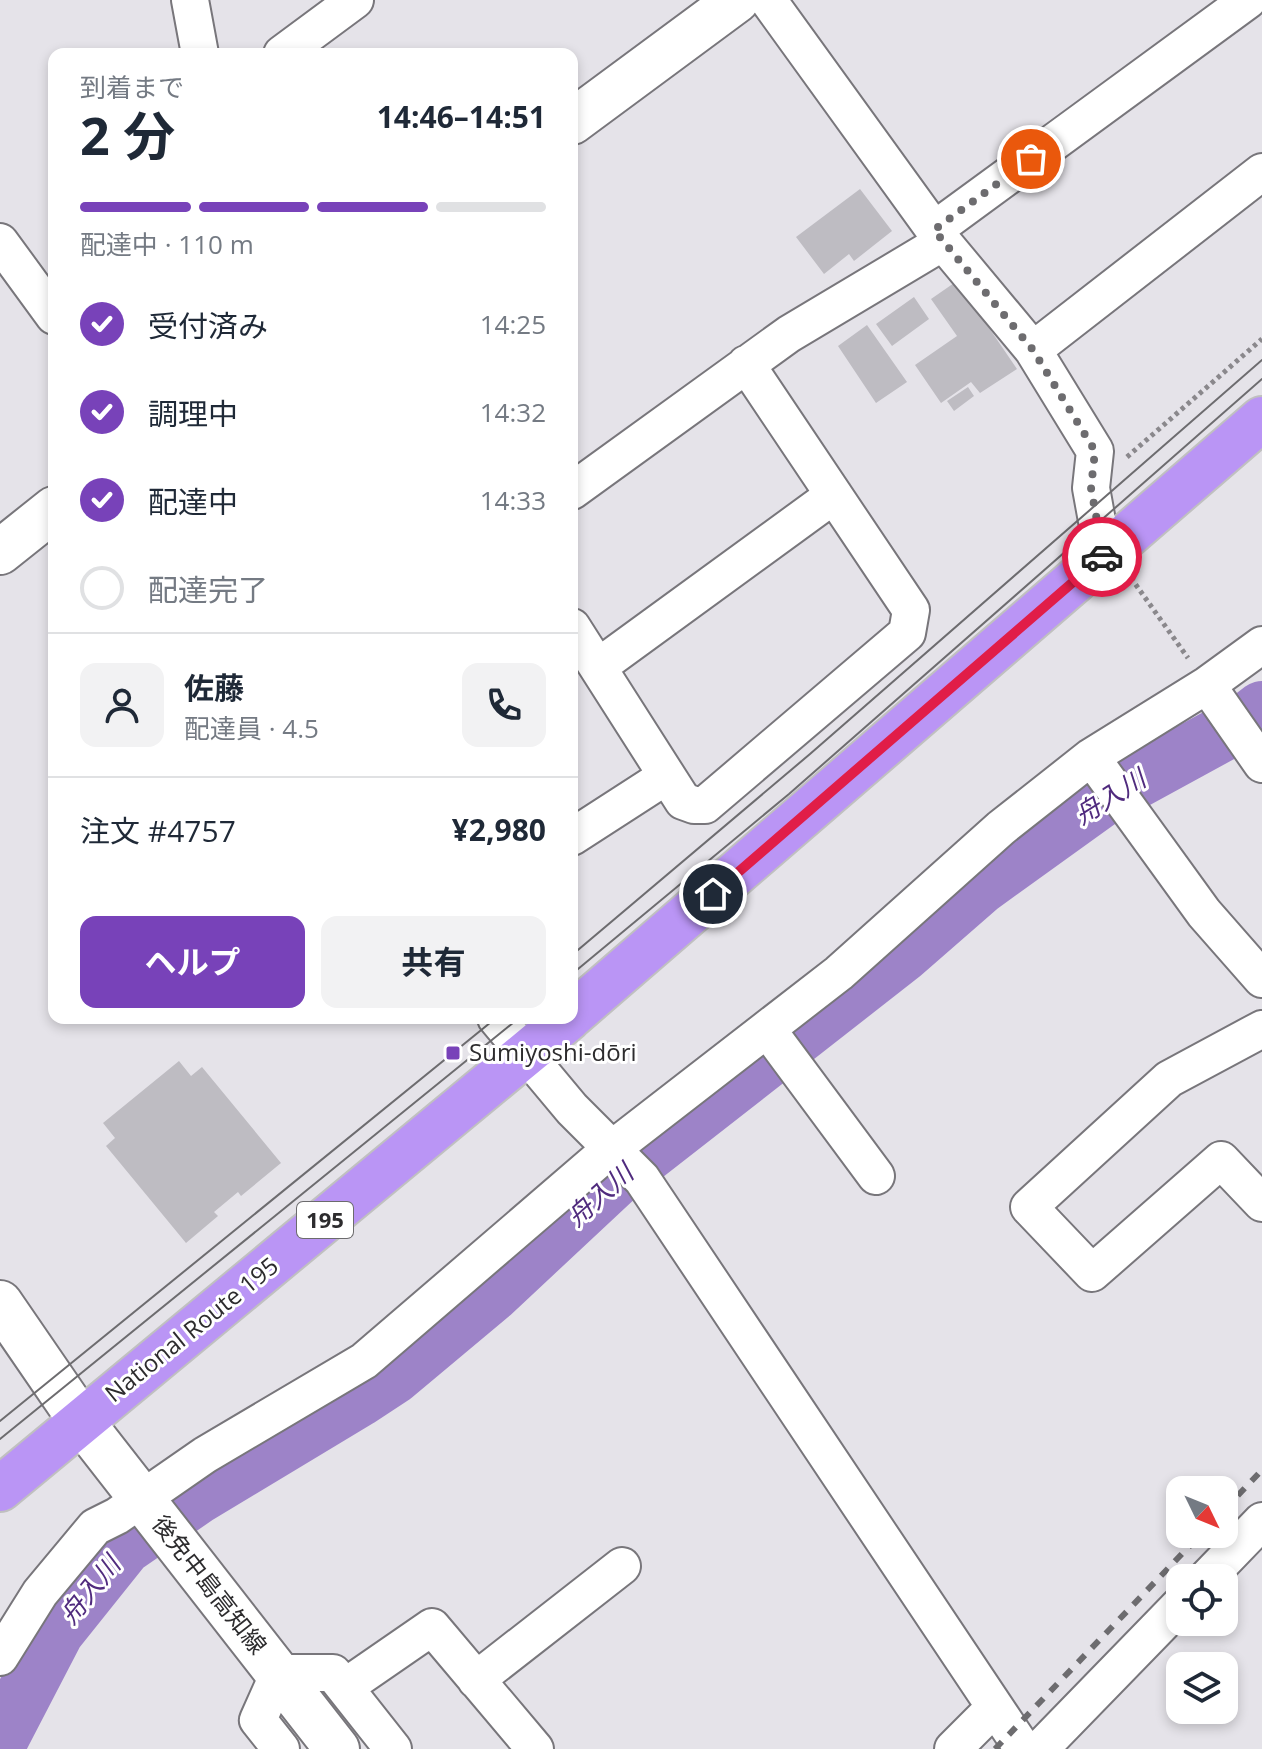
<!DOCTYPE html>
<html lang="ja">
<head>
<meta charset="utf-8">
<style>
  body { margin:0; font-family:"Open Sans","Noto Sans JP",sans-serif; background:#f2f2f3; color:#1f2937; height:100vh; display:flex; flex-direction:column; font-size:30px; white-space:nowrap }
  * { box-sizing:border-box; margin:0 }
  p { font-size:26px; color:#747a83 }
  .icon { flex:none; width:44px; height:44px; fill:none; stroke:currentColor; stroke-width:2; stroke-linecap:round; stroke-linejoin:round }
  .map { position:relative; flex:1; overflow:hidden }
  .side { position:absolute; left:48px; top:48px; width:530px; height:976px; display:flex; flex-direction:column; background:#fff; border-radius:16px; box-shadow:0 4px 12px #0003 }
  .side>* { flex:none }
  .needle { width:52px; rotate:133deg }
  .buttons { position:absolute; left:1166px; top:1476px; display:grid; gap:16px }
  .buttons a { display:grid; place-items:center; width:72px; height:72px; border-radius:16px; background:#fff; box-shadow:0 4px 12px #0003; font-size:40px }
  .pin { position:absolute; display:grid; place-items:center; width:68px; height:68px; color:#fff; margin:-34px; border:4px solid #fff; border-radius:50%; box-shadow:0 2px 8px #0007 }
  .courier { position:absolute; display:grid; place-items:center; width:80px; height:80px; margin:-40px; border:6px solid #e11d48; border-radius:50%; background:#fff; color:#222; box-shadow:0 2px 10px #0007 }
  .summary em { font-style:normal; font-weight:700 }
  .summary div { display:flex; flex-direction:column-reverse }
  .summary { display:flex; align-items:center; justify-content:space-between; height:136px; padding:0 32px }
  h1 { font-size:52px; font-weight:700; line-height:60px }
  .bar { display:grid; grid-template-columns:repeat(4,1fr); gap:12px 8px; align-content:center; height:96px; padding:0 32px }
  .bar i { height:10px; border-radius:6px; background:#e0e1e3 }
  .bar .current { background:#7842b9 }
  .bar p { grid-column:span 4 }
  .line { display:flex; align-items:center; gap:20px; padding:0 32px; border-top:2px solid #e0e1e3 }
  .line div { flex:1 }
  .round { display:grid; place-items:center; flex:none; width:84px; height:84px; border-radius:16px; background:#f2f2f3 }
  ol { padding:0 32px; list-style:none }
  li { display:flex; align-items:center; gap:24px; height:88px }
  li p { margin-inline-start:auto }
  li .icon { padding:8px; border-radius:50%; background:#7842b9; color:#fff; stroke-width:4 }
  li:last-child { color:#747a83 }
  li i { width:44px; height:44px; border:4px solid #e0e1e3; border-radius:50% }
  .primary-button { display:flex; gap:16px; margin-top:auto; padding:16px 32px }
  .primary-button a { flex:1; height:92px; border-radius:16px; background:#7842b9; color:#fff; font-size:32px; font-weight:700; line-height:92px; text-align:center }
  .primary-button a+a { background:#f2f2f3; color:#1f2937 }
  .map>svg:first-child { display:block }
</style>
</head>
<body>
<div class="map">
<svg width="1262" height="1749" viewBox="0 0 1262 1749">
  <rect width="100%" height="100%" fill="#e5e3e9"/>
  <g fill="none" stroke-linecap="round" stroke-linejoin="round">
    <path stroke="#9d83c8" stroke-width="56" d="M0,1740l56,-108 68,-85 74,-51 161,-97 35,-23 98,-82 123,-115 288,-225 78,-68 118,-85 150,-82 13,-10"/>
  </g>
  <path fill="#bebcc2" d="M860,189l32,42 -38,30 -5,-7 -25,20 -28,-37z
    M957,281l60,88 -37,24 -9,-11 -30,21 -26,-38 42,-29 -26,-37z
    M914,297l15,22 -37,27 -16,-22z
    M867,325l40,57 -31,21 -38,-57z
    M968,387l6,9 -20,15 -7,-10z
    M179,1061l12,15 11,-9 79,96 -40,33 -3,-4 -24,20 4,4 -32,27 -80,-97 9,-8 -12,-15z"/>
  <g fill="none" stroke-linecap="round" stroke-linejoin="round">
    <defs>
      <path id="street" d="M190,0l10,54
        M768,0l175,242
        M282,54l73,-54
        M934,230l314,-230
        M0,242l54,74
        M1033,350l229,-178
        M572,491l217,-157 154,-92 90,108 62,101 -4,37 6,33 14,28
        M572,627l111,174 11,4h11l202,-172 4,-23 -165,-246
        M598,667l236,-172
        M1207,685l55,79
        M1091,757l113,156 58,66
        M572,837l79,-51
        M496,1018l76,91 70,70 381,570
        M767,1029l109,147
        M1262,1029l-93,50 -140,128 63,66 129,-113 41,43
        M1207,1578l55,-57
        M0,1657l40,-64 55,-66 22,-11 88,-61 159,-94 235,-202 240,-186 162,-145 90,-71 116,-72 55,-40
        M476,1680l146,-114
        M345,1687l87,-60 103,122
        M281,1749l-23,-29 21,-47h54l60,76
        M953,1749l41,-41
        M1040,1749l140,-144"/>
      <path id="secondary" d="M572,122l165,-122
        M0,552l54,-43
        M0,1303l81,118 256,328"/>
      <path id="highway" d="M572,1015l690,-596
        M0,1489l569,-471"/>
    </defs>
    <use href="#street" stroke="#78767b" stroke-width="40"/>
    <use href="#secondary" stroke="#78767b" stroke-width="48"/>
    <use href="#highway" stroke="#c0c0c0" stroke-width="48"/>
    <path stroke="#8a888c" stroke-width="5" stroke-dasharray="4 4" stroke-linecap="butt" d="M1127,457l135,-118
      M1131,578l57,80"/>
    <use href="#street" stroke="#fff" stroke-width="36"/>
    <use href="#secondary" stroke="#fff" stroke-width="44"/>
    <use href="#highway" stroke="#ba95f5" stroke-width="44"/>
    <path stroke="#6d6c6f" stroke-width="2" d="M572,955l238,-201 452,-394
      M572,974l217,-180 473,-415
      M0,1421l496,-403
      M0,1439l519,-421"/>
    <path stroke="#6d6c6f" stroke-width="6" stroke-dasharray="10 10" stroke-linecap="butt" d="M1224,1510l38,-40
      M995,1749l206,-215"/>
  </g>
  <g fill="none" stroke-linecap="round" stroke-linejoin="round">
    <path stroke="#6d6c6f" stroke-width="8" stroke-dasharray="0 14.4" d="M1031,159l-97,71 99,120 62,101 -4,37 6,33 14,28 -9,8"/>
    <path stroke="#e11d48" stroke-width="10" d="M713,894l389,-337"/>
  </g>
  <rect fill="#7842b9" stroke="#fff" stroke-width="3" x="445" y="1045" width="16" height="16" rx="4"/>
  <g text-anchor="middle" stroke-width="6" stroke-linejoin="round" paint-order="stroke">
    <rect fill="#fff" stroke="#6c6b6d" stroke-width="2" x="297" y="1202" width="56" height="36" rx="6"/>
    <g font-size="22" font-weight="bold" fill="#2d2c2e">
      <text x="325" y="1228">195</text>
    </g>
    <g font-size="24" fill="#2d2c2e" stroke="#fff" text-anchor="start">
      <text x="469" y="1061">Sumiyoshi-dōri</text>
    </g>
    <g font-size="24" fill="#2d2c2e" stroke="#fff">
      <text transform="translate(192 1330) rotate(-39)" y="8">National Route 195</text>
      <text transform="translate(209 1585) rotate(52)" y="8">後免中島高知線</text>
    </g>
    <g font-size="26" font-style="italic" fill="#502b7e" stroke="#fff">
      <text transform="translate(1110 797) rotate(-32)" y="9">舟入川</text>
      <text transform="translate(600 1195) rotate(-42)" y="9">舟入川</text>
      <text transform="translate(90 1590) rotate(-51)" y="9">舟入川</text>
    </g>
  </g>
</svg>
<div class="buttons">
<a><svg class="needle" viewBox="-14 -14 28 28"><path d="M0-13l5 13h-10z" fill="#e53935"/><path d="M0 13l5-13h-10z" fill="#747a83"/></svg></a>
<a><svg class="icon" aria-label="locate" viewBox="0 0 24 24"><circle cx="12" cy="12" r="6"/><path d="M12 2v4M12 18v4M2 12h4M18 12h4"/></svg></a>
<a><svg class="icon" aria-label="layers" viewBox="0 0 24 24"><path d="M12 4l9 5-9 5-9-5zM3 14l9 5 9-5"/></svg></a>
</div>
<div class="pin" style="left:1031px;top:159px;background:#ea580c"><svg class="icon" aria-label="bag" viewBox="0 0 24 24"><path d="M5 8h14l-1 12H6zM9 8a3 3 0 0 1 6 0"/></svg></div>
<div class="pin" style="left:713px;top:894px;background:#1f2937"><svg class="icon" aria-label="home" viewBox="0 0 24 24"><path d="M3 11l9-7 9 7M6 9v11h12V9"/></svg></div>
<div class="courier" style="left:1102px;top:557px"><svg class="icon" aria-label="car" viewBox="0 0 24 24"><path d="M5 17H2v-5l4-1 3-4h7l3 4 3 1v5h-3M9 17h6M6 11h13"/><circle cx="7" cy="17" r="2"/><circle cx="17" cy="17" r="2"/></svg></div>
<section class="side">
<div class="summary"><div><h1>2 分</h1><p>到着まで</p></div><em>14:46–14:51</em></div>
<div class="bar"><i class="current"></i><i class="current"></i><i class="current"></i><i></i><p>配達中 · 110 m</p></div>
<ol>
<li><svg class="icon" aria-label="check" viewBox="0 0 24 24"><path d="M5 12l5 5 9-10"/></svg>受付済み<p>14:25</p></li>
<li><svg class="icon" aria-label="check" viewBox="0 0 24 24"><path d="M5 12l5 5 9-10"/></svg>調理中<p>14:32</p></li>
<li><svg class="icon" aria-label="check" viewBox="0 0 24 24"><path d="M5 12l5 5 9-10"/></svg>配達中<p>14:33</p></li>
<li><i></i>配達完了</li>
</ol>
<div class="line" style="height:144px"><a class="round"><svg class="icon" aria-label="person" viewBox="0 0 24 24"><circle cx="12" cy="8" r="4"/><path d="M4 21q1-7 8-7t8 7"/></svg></a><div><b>佐藤</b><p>配達員 · 4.5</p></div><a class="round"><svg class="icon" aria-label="phone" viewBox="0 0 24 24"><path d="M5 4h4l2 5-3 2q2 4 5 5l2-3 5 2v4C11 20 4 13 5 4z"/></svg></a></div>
<div class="line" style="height:104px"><div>注文 #4757</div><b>¥2,980</b></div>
<div class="primary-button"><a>ヘルプ</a><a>共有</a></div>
</section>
</div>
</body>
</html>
